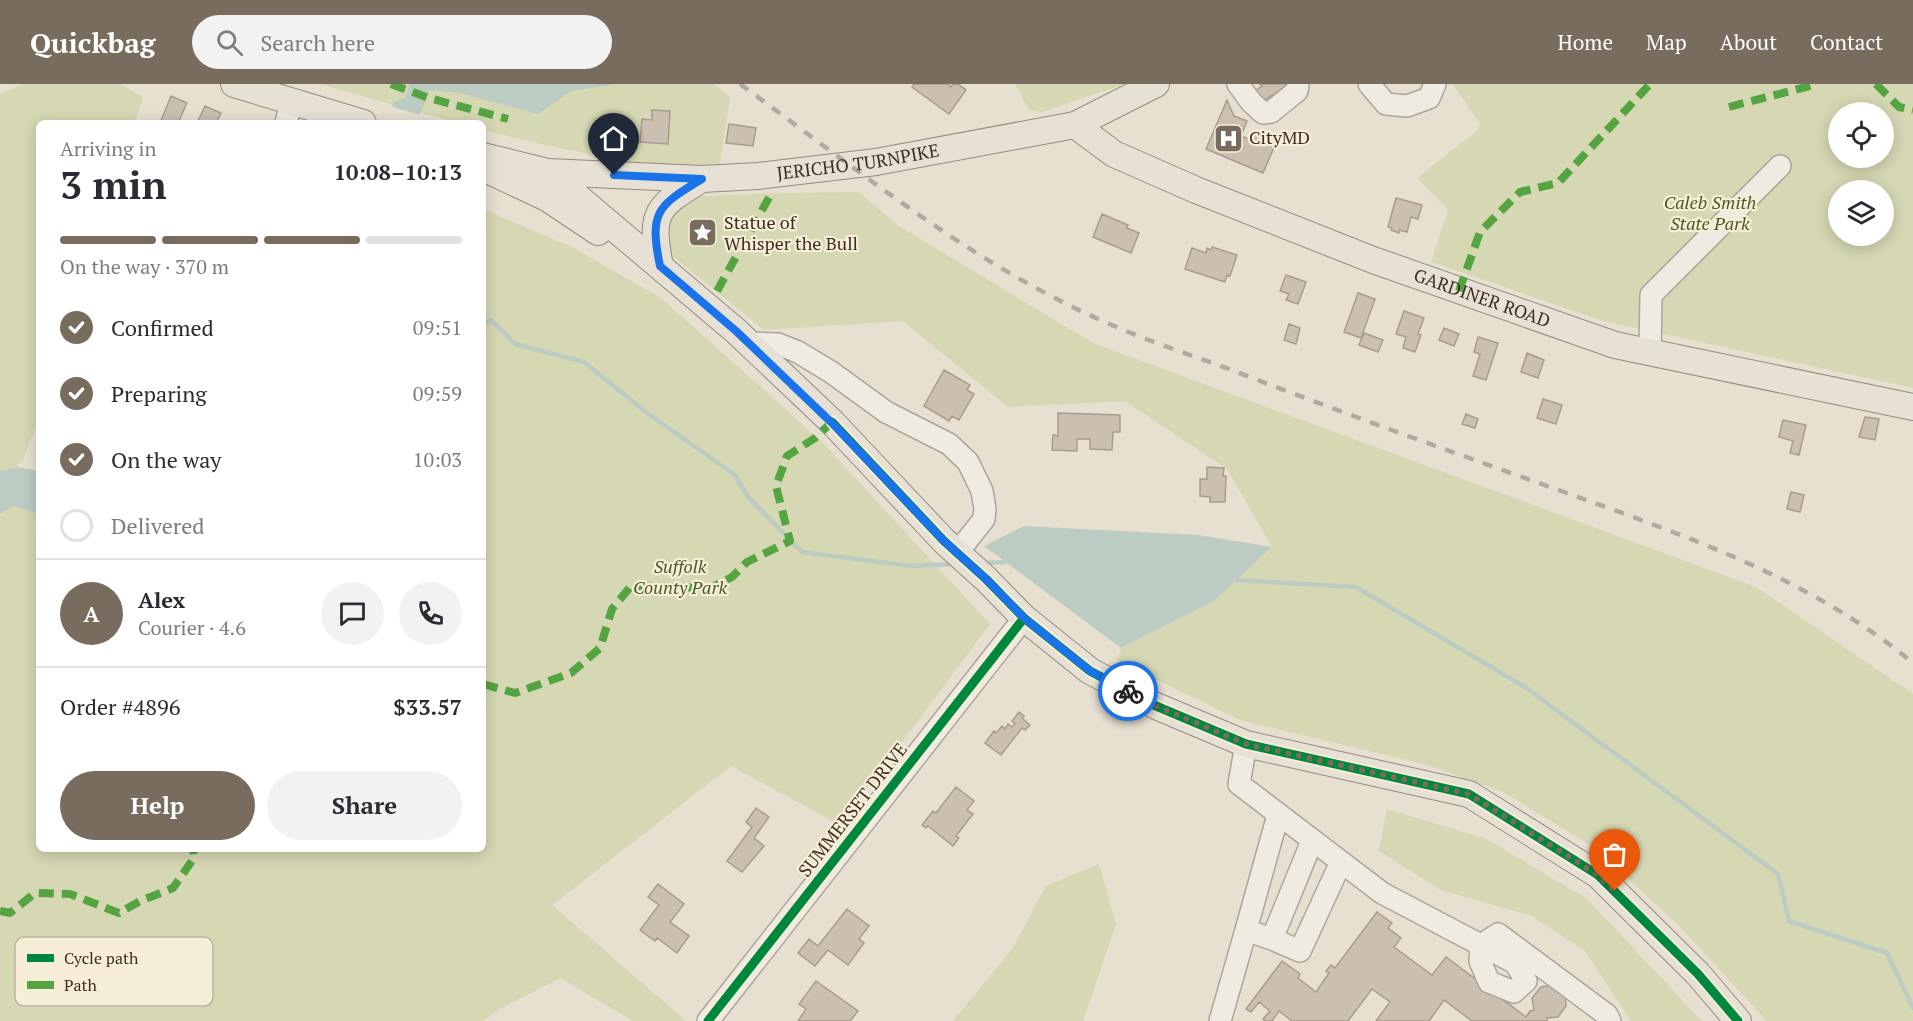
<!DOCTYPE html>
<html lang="en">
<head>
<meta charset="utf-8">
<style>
  body { margin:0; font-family:"PT Serif",serif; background:#f2f2f3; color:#2b2b33; height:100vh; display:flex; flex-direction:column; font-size:22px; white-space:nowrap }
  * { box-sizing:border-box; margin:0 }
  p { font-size:20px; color:#7c7c81 }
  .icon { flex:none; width:33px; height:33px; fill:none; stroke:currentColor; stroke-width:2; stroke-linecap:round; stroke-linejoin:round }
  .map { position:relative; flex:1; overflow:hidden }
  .panel { position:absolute; left:36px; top:36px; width:450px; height:732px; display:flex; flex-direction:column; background:#fff; border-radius:9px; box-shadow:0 3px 15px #0003 }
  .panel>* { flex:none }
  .buttons { position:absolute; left:1828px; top:18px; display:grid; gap:12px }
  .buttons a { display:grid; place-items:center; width:66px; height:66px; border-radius:50%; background:#fff; box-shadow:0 3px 15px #0003; font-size:30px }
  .pin { position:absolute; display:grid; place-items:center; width:51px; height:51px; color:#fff; margin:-62px -26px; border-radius:50% 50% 50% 0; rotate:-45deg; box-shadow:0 0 6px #0007 }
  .pin .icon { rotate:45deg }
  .courier { position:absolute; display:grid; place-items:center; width:60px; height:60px; margin:-30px; border:4px solid #1a73e8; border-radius:50%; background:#fff; color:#222; box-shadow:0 2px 8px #0007 }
  .head em { font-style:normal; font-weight:700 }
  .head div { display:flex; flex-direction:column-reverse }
  .head { display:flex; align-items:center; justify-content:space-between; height:102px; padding:0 24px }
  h1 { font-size:39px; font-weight:700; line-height:45px }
  .bar { display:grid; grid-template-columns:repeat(4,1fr); gap:9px 6px; align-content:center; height:72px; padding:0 24px }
  .bar i { height:8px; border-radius:4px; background:#e1e1e2 }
  .bar .selected { background:#786c5e }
  .bar p { grid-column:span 4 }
  .line { display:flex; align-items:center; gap:15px; padding:0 24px; border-top:2px solid #e1e1e2 }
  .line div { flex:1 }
  .round { display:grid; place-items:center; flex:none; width:63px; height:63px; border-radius:32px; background:#f2f2f3 }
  ol { padding:0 24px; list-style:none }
  li { display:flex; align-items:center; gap:18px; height:66px }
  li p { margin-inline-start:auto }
  li .icon { padding:6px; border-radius:50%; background:#786c5e; color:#fff; stroke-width:4 }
  li:last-child { color:#7c7c81 }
  li i { width:33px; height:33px; border:3px solid #e1e1e2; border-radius:50% }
  .primary-button { display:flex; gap:12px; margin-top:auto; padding:12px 24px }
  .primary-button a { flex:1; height:69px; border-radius:36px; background:#786c5e; color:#fff; font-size:24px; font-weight:700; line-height:69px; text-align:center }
  .primary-button a+a { background:#f2f2f3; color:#2b2b33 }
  header { display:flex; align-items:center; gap:36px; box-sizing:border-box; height:84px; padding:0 30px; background:#786c5e; color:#fff }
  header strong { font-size:28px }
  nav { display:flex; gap:33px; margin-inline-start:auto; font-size:21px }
  .search { width:420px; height:54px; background:#f2f2f3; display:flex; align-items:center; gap:15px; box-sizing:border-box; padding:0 21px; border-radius:33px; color:#7c7c81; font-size:22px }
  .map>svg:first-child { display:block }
</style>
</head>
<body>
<header>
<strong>Quickbag</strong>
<div class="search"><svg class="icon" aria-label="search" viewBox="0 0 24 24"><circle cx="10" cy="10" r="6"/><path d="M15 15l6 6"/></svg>Search here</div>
<nav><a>Home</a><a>Map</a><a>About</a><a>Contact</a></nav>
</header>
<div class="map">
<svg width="1913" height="937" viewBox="0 0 1913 937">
  <rect width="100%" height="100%" fill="#e7e0d1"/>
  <path fill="#d6d7b3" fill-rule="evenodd" d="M22,0h98l23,13 -9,26h-95v295l-15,40 -7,9 -17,4v-376z
    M320,0h393l17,13 -11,72 -91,-7 -92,-19 -53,-13v-7h-26z
    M1015,0h110l-83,28 -13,-2z
    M1453,0h460v304l-310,-67 -172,-59 17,-52 -31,-32 61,-48 2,-6zM1839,28h45v46h-45zM1839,106h45v46h-45z
    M859,108l38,33 196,118 663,244 157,107v327h-146l-90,-97 -82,-76 -92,-56 -76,-27 -187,-45 -123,-59 4,-13 93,-47 58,-54 -45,-78 -102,-68 -117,6 -105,-86 -139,9 -94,-76 -5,-45 20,-12 87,-4z
    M483,125l89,38 89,51 161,144 168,182 -150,201 -109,-59 -179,139 133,115 -2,1h-50l-73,-43 -60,31 -17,12h-483v-507l13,-8 26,8v335h444z
    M1387,725l100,30 100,60 115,122h-71l-46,-70 -53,-35 -91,-26 -62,-39z
    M1099,780l17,60 -33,97h-130l60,-73 33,-62z"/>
  <path fill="#bcccc2" d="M410,0h208l-47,7 -33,23 -78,-21 -30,-3 -14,33h-30l8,-21 11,-4z
    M17,383l22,4v43l-26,-8 -13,8v-43z
    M1024,442l174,9 74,12 -58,54 -93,47 -137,-102z"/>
  <path fill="#e7e0d1" d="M390,22l33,10 -3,7h-37z"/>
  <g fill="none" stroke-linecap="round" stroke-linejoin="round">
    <path stroke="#bcccc2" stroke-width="4.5" d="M483,240l8,-4 24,24 69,18 62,50 89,63 14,23 53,54 109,14 44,-2
      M981,479l25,-1
      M1237,496l119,7 169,100 253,187 11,47 98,32 26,55"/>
  </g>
  <path fill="#cbbfb2" stroke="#a89c90" stroke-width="1.5" d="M914,0h34l3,3 2,-3h5l8,6 -17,24 -37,-27z
    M1260,0h29l-5,8 -2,-3 -20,13 -7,-11 7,-5z
    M171,12l16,7 -9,20h-18z
    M1227,16l7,16 13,5 -6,15 8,3 3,-7 24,11 -13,30 -57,-24z
    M205,22l16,7 -5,10h-19z
    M652,26l18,1 -2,33 -28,-2 2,-23 10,1z
    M729,40l27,4 -3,18 -27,-3z
    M1396,114l26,7 -4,14 -7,-2 -4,15 -8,-2v3l-8,-3 1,-2 -4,-1z
    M1102,130l26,11 -1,3 12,5 -8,20 -38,-16z
    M1212,163l25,8 -7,21 -3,-1 -2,7 -40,-13 7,-21 14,5 1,-5 4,2z
    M1286,191l20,7 -8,22 -12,-4 3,-6 -9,-3z
    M1358,209l17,6 -14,39 -17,-6z
    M1404,227l20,7 -6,16 3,1 -6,17 -12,-4 3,-11 -10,-3z
    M1289,240l11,4 -4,16 -12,-4z
    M1444,244l15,6 -5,12 -15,-6z
    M1364,249l19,7 -5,12 -19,-7z
    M1478,253l20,6 -12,37 -13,-4 7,-22 -6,-2z
    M1527,269l17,7 -6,18 -17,-6z
    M944,286l26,15 -3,5 7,4 -15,26 -7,-4 -3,5 -25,-15z
    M1543,315l19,6 -6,19 -19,-6z
    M1058,329l62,2v17h-7l-1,18 -22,-1v-10h-13v12l-25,-1 1,-15 5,1z
    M1466,330l12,5 -3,9 -13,-4z
    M1865,333l14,2 -4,21 -16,-3z
    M1783,336l23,5 -7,30 -9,-2 3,-12 -14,-4z
    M1207,383l17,1 -1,8h3l-1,26h-15v-5l-10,-1v-17h7z
    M1791,408l13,3 -4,17 -13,-3z
    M1019,628l5,4 -2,2 8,7 -5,5 -3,-2 -21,27 -16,-12 9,-12 2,2 6,-7 3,3 3,-5 4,3 3,-4 -3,-2z
    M956,703l18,14 -7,9 6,4 -17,22 3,2 -6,8 -25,-20 -2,2 -4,-3 11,-14 3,2z
    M756,724l13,9 -15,21 10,8 -22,26 -15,-11 25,-34 -6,-5z
    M658,800l26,20 -14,18 19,14 -12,17 -20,-15 -2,3 -15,-11 19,-25 -11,-8z
    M847,825l22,17 -10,13 5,4 -16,22 -20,-15 -13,16 -17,-13 11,-14 9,7z
    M1377,828l15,11 -4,5 13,10 -7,9 38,28 14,-18 80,60 4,-6 4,-1 -2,-12 9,-11 12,-2 12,10 1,11 -8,11 -11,1v3h-75l-28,-21 -15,21h-53l14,-19 -18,-13 -24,32h-56l-13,-10 -7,10h-6l-3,-2 7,-8 -11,-9 -8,10 -5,-3 36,-48 18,13 -2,4 18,14 13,-19 -3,-2 5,-6 4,3z
    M816,897l42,30 -8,10h-52l8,-12 -7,-5z"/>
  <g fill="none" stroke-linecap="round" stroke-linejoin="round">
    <defs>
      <path id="minor" d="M1238,0l13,18 12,11 8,-1 26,-21 1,-7
        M1369,0l17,20 21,2 22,-8 6,-14
        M286,39l5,-21
        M749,259l29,1 20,8 33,20 55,40 63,32 19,18 14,29 3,18 -1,10 -27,34
        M1650,269l1,-58 129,-129
        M1246,660l-7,40 143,109 133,70 11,18 -12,11 -25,-10 -9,-21 1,-16 17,-11 109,81 3,6
        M1312,757l-40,98 28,12 41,-89
        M1246,846l32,-115
        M708,937l316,-403
        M1220,937l26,-91 26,9"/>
      <g id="major">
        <path d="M234,0l129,39"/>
        <path id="s1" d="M1075,41l39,29 82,36 177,70 242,85 298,62"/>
        <path id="s2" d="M483,72l65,16 154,7 56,-3 118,-14 199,-37 81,-41"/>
        <path d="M483,84l64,30 51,34"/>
        <path d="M548,88l188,159 96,91 112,119 42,38 38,39 66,53 66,35 90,38 223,50 129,81 100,99 40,47"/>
        <path d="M660,182c-11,-54 -3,-60 42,-87"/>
      </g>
    </defs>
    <use href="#minor" stroke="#ada599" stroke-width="24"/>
    <use href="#major" stroke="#928b80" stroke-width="28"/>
    <use href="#minor" stroke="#efebe3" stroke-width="21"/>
    <use href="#major" stroke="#e6e1d4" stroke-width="26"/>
    <path stroke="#afaaa2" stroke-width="4.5" stroke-dasharray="10 10" stroke-linecap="butt" d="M740,0c117,85 232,180 365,238 40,18 83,32 124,47 111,43 223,83 335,123 122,44 248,87 349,171"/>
    <path stroke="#54a441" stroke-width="8" stroke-dasharray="15 8" stroke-linecap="butt" d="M391,0l38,14 79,21
      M1876,0l23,23 14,3
      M1729,23l89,-23
      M717,207l54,-97
      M1459,207l21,-59 40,-40 38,-9 92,-99
      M483,600l32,9 56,-20 29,-25 12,-39 19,-23 80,2 21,-11 15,-15 43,-21 -14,-55 11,-30 28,-18 17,-16
      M0,827l10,2 25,-20 35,1 49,19 21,-12 33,-13 21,-30 -1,-9"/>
    <defs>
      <path id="cycleway" d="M832,338l112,119 42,38 38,39 66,53 66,35 90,38 223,50 129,81 100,99 40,47
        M708,937l316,-403"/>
    </defs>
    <use href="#cycleway" stroke="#f7eed8" stroke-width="13"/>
    <use href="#cycleway" stroke="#00873e" stroke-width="9"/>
  </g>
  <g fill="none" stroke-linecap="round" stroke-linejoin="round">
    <path stroke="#786c5e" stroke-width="6" stroke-dasharray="0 10.8" d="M1128,607l28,15 90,38 223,50 129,81 17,16"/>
    <path stroke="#1a73e8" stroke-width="8" d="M614,91l88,4c-45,27 -53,33 -42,87l76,65 96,92 112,118 42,38 38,39 66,53 38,20"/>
  </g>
  <defs>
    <symbol id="hospital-square" viewBox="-11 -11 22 22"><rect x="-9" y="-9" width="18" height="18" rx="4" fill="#786c5e" stroke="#f7eed8"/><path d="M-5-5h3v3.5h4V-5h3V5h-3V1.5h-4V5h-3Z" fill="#fff"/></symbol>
    <symbol id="sight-square" viewBox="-11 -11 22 22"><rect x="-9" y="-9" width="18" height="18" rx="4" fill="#786c5e" stroke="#f7eed8"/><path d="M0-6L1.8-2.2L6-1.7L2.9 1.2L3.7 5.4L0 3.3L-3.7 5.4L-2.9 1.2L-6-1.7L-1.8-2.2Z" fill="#fff"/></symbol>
  </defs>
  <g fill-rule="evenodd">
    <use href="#hospital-square" x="1212" y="38" width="33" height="33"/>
    <use href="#sight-square" x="686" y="132" width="33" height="33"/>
  </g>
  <g text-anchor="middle" stroke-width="4.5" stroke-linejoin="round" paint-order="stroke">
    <g font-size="18" fill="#3d2e20" stroke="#f7eed8" text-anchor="start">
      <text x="1249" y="60">CityMD</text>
      <text x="724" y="145">Statue of<tspan x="724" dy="21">Whisper the Bull</tspan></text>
    </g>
    <g font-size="18" fill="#3d2e20" stroke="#f7eed8">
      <text dy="6" stroke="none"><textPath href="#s2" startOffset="378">JERICHO TURNPIKE</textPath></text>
      <text dy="6" stroke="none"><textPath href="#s1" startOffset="444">GARDINER ROAD</textPath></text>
      <text transform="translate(853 726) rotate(-52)" y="6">SUMMERSET DRIVE</text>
    </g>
    <g font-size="18" font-style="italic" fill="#4d5a26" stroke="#f7eed8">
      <text x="1710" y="125">Caleb Smith<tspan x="1710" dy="21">State Park</tspan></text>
      <text x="680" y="489">Suffolk<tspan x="680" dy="21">County Park</tspan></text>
    </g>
  </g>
  <rect x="15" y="853" width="198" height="69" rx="9" fill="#f7eed8" stroke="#bfb4a1" stroke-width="1.5"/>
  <rect x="27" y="870" width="27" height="8" fill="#00873e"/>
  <rect x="27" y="897" width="27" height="8" fill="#54a441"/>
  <g font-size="16" fill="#3d2e20">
    <text x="64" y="880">Cycle path</text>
    <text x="64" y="907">Path</text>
  </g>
</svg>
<div class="buttons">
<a><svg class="icon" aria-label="locate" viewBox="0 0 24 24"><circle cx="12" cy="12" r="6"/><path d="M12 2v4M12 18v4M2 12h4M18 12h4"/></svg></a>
<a><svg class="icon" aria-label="layers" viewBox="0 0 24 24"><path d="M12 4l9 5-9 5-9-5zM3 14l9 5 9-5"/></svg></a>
</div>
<div class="pin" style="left:1615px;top:807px;background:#ea580c"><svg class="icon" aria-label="bag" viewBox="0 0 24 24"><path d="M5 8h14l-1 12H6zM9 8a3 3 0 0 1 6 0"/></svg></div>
<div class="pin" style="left:614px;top:91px;background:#1f2937"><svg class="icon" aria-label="home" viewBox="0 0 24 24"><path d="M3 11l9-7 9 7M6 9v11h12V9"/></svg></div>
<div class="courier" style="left:1128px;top:607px"><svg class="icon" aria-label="bike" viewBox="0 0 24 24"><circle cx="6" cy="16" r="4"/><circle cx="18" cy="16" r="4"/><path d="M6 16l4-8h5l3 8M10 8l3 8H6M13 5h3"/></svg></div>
<section class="panel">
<div class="head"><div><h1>3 min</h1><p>Arriving in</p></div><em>10:08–10:13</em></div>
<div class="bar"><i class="selected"></i><i class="selected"></i><i class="selected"></i><i></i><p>On the way · 370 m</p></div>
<ol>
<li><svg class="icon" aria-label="check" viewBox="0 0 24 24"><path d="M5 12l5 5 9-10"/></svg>Confirmed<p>09:51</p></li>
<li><svg class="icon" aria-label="check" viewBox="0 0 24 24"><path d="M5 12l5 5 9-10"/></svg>Preparing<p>09:59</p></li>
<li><svg class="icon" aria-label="check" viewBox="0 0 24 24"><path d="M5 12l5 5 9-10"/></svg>On the way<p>10:03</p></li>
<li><i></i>Delivered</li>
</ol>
<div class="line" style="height:108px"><b class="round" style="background:#786c5e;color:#fff">A</b><div><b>Alex</b><p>Courier · 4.6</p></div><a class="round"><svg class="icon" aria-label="chat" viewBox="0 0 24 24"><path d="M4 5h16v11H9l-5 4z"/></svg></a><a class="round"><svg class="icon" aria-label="phone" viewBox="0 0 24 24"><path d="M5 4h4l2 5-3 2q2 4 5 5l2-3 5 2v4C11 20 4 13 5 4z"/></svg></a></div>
<div class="line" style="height:78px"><div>Order #4896</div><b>$33.57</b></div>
<div class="primary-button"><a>Help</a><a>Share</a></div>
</section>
</div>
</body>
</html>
